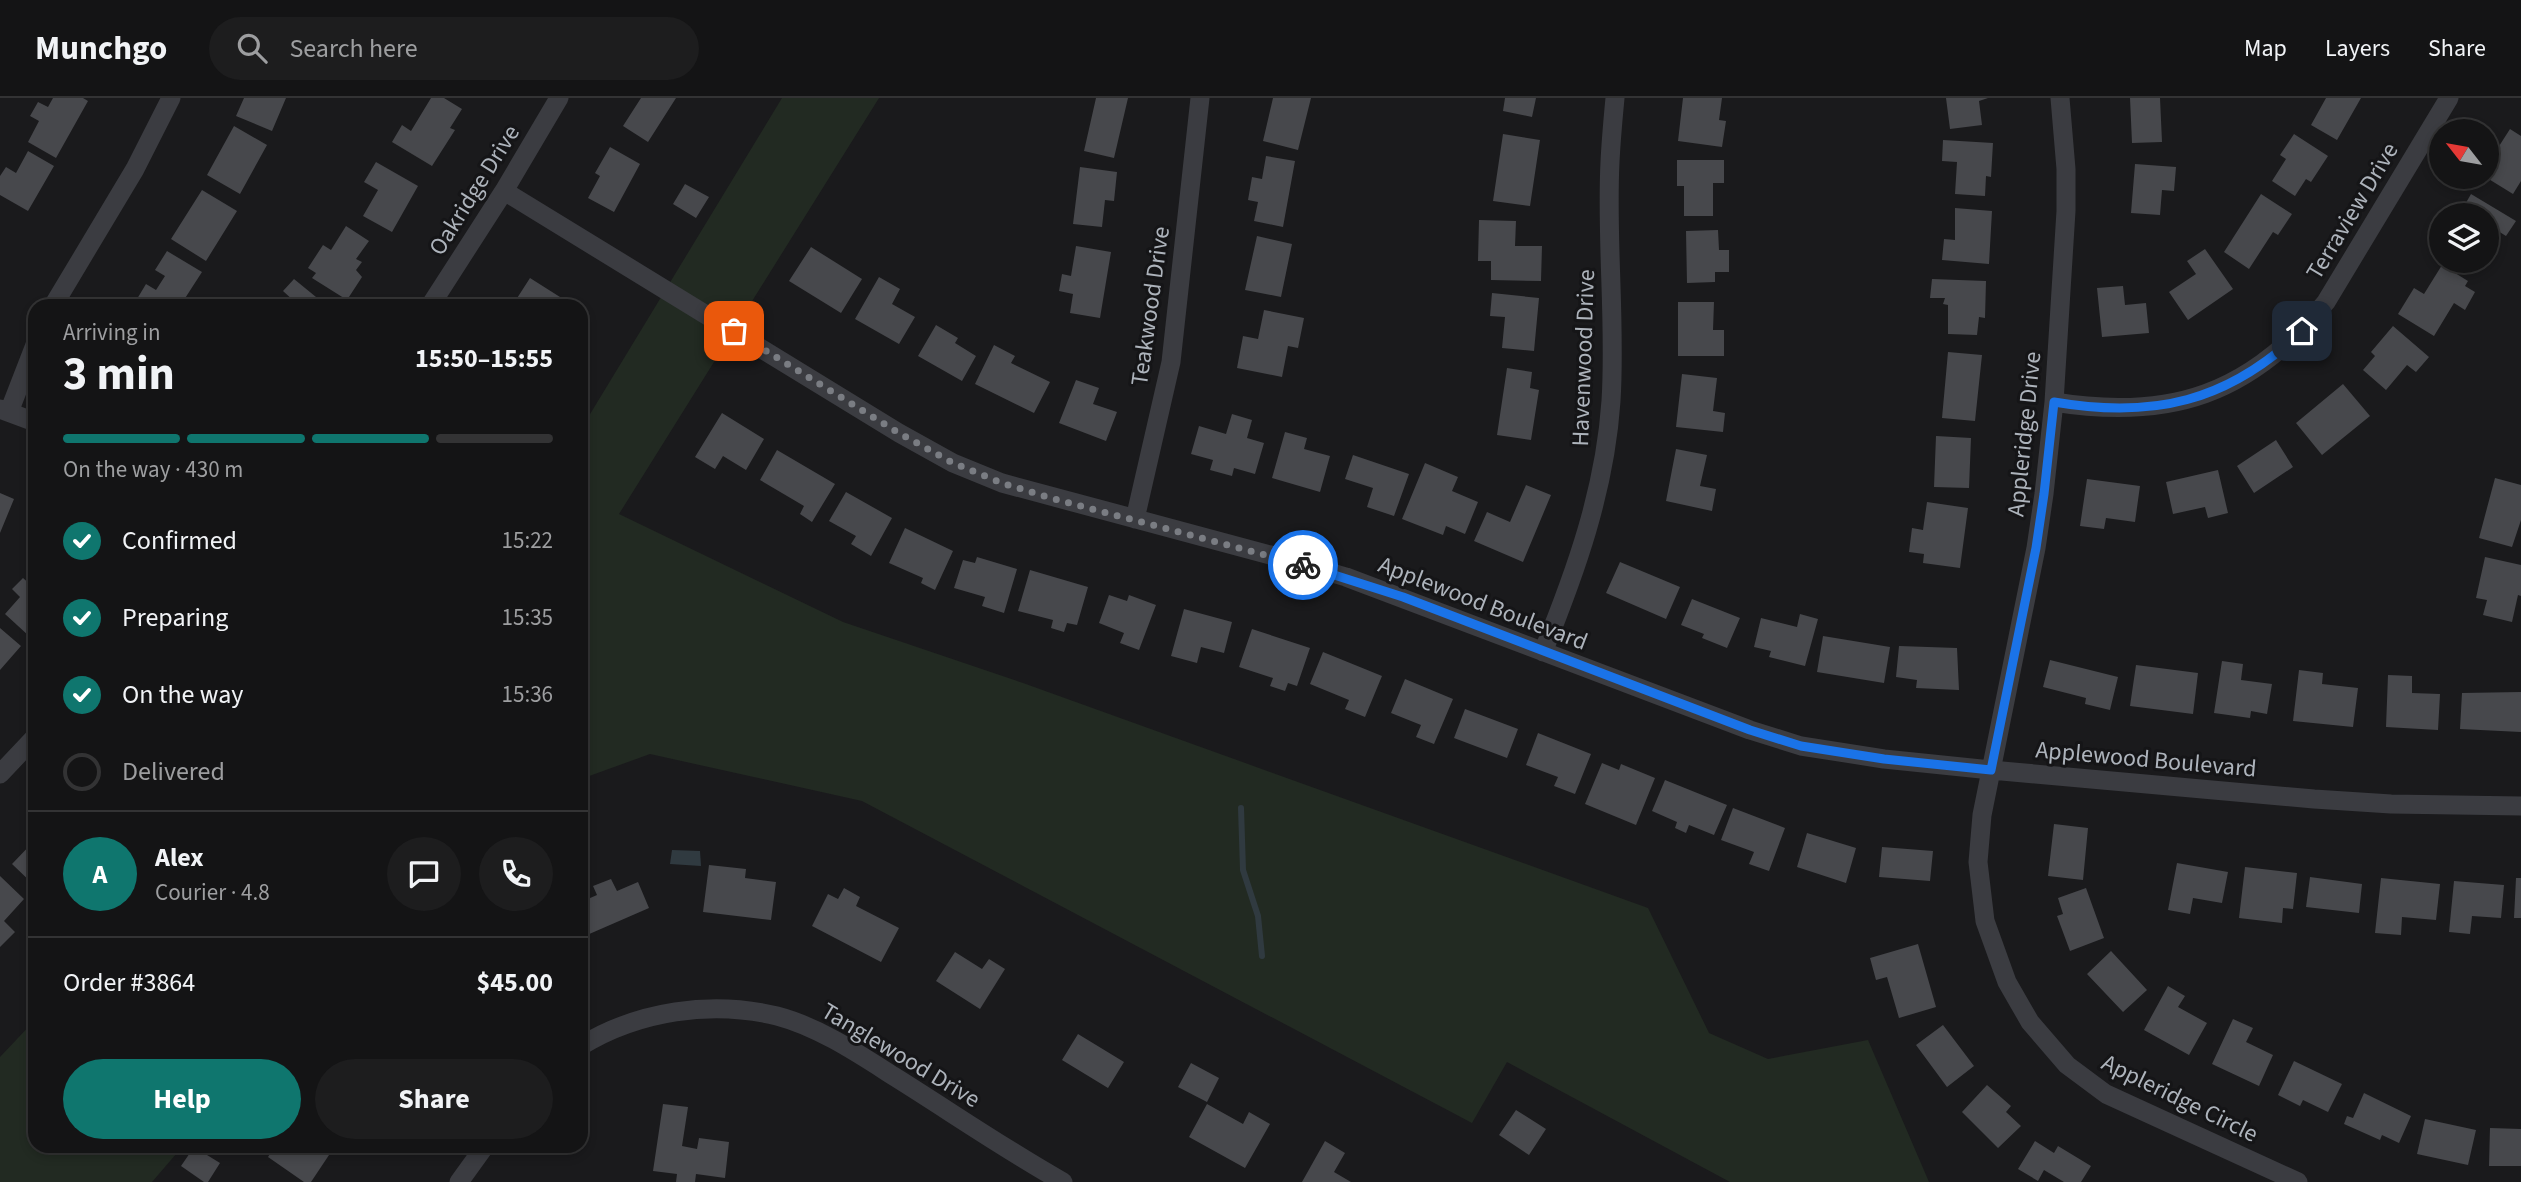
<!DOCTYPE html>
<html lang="en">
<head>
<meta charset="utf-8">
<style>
  body { margin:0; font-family:"Source Sans 3",sans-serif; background:#1d1d1e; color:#f1f3f6; height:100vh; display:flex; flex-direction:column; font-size:26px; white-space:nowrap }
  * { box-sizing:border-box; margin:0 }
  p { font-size:23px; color:#9d9ea0 }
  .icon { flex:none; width:38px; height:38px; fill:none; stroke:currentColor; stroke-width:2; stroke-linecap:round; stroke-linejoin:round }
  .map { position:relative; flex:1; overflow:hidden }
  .panel { position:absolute; left:28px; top:201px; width:560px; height:854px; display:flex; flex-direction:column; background:#141415; border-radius:21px; box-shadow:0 4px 10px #0003,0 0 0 2px #333334 }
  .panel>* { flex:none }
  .needle { width:46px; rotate:301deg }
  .fabs { position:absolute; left:2429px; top:21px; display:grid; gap:14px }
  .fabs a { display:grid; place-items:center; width:70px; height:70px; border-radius:50%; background:#141415; box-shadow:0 4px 10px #0003,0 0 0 2px #333334; font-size:35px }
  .pin { position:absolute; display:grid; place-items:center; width:60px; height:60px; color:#fff; margin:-30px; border-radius:14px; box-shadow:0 4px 10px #0006 }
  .courier { position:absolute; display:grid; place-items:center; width:70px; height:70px; margin:-35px; border:5px solid #1a73e8; border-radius:50%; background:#fff; color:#222; box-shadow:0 2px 9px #0007 }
  .headline em { font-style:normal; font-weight:700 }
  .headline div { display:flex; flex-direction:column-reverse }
  .headline { display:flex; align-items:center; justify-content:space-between; height:119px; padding:0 35px }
  h1 { font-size:46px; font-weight:700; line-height:52px }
  .bar { display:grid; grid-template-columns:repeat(4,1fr); gap:10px 7px; align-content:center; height:84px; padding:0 35px }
  .bar i { height:9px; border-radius:5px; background:#333334 }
  .bar .selected { background:#0f766e }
  .bar p { grid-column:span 4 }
  .line { display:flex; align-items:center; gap:18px; padding:0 35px; border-top:2px solid #333334 }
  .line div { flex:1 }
  .round { display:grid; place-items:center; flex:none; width:74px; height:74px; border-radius:37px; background:#1d1d1e }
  ol { padding:0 35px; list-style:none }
  li { display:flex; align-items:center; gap:21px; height:77px }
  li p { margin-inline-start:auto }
  li .icon { padding:7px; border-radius:50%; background:#0f766e; color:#fff; stroke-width:4 }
  li:last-child { color:#9d9ea0 }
  li i { width:38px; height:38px; border:4px solid #333334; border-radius:50% }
  .cta { display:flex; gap:14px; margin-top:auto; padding:14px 35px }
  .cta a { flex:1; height:80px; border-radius:42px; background:#0f766e; color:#fff; font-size:28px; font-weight:700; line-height:80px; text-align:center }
  .cta a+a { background:#1d1d1e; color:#f1f3f6 }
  header { display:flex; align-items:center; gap:42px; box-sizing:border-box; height:98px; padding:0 35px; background:#141415; border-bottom:2px solid #333334 }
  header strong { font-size:33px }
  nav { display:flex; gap:38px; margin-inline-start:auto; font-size:24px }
  .search { width:490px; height:63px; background:#1d1d1e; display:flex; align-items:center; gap:18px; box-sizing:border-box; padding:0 24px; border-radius:38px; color:#9d9ea0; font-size:26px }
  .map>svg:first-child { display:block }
</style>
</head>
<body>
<header>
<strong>Munchgo</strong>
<div class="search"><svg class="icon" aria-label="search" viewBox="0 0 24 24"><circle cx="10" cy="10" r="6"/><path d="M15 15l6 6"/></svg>Search here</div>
<nav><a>Map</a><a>Layers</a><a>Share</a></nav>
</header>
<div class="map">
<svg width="2521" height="1084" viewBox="0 0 2521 1084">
  <rect width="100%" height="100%" fill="#1a1a1c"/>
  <path fill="#222a22" d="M782,0h97l-260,416 224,108 180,61 625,225 61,125 59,26 100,-19 61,142h-199l-223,-120 -35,61 -610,-322 -212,-47 -69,25v-350z
    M35,922v126h148l-31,36h-152v-125z"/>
  <path fill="#303a40" d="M672,752l28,1 1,15 -31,-2z"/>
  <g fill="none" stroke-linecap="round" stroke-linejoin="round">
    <path stroke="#303a40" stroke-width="6" d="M1241,710l2,62 15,46 4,40"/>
  </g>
  <path fill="#47484c" d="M53,0h30l5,3 -32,57 -28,-16 11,-21 -9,-5 8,-14 10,5z
    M244,0h42l-14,33 -36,-15z
    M431,0h13l18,11 -12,19 5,2 -23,36 -40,-24 10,-17 9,6z
    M641,0h35l-28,44 -25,-16z
    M1096,0h32l-14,60 -30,-7z
    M1273,0h38l-13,52 -35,-9z
    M1505,0h31l-4,19 -29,-6z
    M1683,0h39l-3,22 7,1 -4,26 -44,-6z
    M1946,0h42l-9,3 3,24 -32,4z
    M2130,0h30l2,44 -30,1z
    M2326,0h35l-24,42 -26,-15z
    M234,28l33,19 -27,49 -33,-19z
    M2510,31l11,7v45l-8,13 -26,-16 12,-22 -5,-2z
    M1503,36l37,6 -10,66 -37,-5z
    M2294,36l34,22 -17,26 -5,-3 -11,17 -23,-15 14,-22 -6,-4z
    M1943,42l50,3 -2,34 -5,-1 -1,20 -30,-2 2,-32 -15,-1z
    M610,49l30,17 -26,48 -26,-14 12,-22 -5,-3z
    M28,53l26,15 -26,45 -28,-16v-19l6,-9 10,6z
    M1266,58l29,5 -12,66 -29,-6 4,-19 -10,-2 4,-23 10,2z
    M1677,62h47v23h-11v33h-29v-30h-7z
    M376,64l42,24 -26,46 -29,-16 15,-26 -14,-8z
    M2135,66l41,3 -2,24 -12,-1 -2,25 -29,-2z
    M1080,69l37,5 -3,29 -9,-1 -3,27 -29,-3z
    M685,86l24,13 -13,21 -23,-14z
    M202,92l35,21 -31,50 -35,-22z
    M2261,96l31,20 -14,21 -5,-3 -24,37 -25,-17z
    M2471,96l45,27 -10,15 -8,-5 -11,19v-35h-28z
    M1955,110l37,3 -3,53 -47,-4 2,-21 11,1z
    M1479,122l37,1 -1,25h27l-1,35 -50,-1v-19h-13z
    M346,128l23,15 -13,18 6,3 -6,8 6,7 -15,23 -35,-22 4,-5 -8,-5 15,-23 8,5z
    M1718,132l1,20h10v22h-14v10l-28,1 -1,-52z
    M1257,138l35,8 -11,53 -36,-7z
    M1076,148l35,6 -11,66 -30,-5 3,-19 -14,-3 3,-17 9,2z
    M811,149l51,32 -21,34 -52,-32z
    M2205,151l28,40 -45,31 -19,-28 27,-18 -9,-13z
    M167,153l35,21 -22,34h-44l-2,-2 12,-20 10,6 9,-14 -10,-6z
    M2461,163h19l-4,8z
    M2442,167l26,16 -3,5 10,6 -10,18 -11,-7 -20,33 -36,-22 16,-26 10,6z
    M879,179l21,12 -8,15 23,13 -16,27 -44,-25z
    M530,180l30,19 -5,9h-43z
    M294,181l33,27h-36l4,-4 -12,-11z
    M1932,181l54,2 -1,37 -6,-1 -2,18 -29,-1v-29l-5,-1 2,-6h-15z
    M2123,188l2,19 21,-2 3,30 -47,4 -5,-49z
    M1492,195l47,5 -5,53 -32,-3 3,-31 -15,-1z
    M1678,204h36l-1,28h11v26h-46z
    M1264,212l40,8 -6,30 -10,-2 -6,31 -45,-9 6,-32 15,3z
    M936,227l22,13 -3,5 21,13 -14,25 -44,-25z
    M2393,228l36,31 -13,15 -9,-7 -21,25 -23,-20 12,-14 -4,-4z
    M994,247l21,11 -4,7 39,19 -16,31 -59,-29z
    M1948,254l34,3 -7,66 -33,-3z
    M1507,270l25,4 -2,16 9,2 -8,50 -34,-5z
    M1682,276l35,4 -4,33 12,2 -2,19 -47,-5z
    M1076,282l23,8 -6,16 24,8 -11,29 -47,-18z
    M2343,286l27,32 -48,39 -26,-32z
    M722,315l42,26 -18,31 -23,-14 -8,13 -20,-12z
    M1232,316l20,6 -5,18 17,5 -9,31 -21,-6 -2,8 -22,-6 3,-10 -22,-6 8,-28 27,8z
    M1285,334l22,6 -3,11 26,7 -10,36 -48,-14z
    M1936,338l35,2 -2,50 -35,-1z
    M2276,342l17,27 -39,26 -17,-27z
    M1676,351l31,6 -7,31 16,3 -4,22 -46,-10z
    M777,352l58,34 -23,38 -12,-8 4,-8 -44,-26z
    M1353,357l56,19 -15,42 -27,-9 6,-19 -28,-9z
    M1425,365l33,14 -6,14 26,11 -13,32 -19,-8 -3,9 -41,-16z
    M2218,372l10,43 -20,5 -3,-11 -32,7 -7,-32z
    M2495,380l26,7v35l-9,27 -33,-9z
    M2087,381l53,7 -5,36 -29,-4 -2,11 -24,-3z
    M1526,387l25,10 -28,67 -49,-21 13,-29 23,10z
    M846,394l46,26 -21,38 -20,-12 5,-8 -27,-15z
    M0,395l14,6 -14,34z
    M1927,404l41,6 -8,60 -37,-5 1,-9 -15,-2 3,-24 11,2z
    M905,430l48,23 -18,39 -14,-7 2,-5 -34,-15z
    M977,459l40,12 -13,44 -22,-7 3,-9 -31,-9 9,-28 12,3z
    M2485,459l36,8v31l-3,-1 -6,27 -29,-7 4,-15 -11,-2z
    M1620,464l60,25 -14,32 -60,-26z
    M1030,472l58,17 -11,38 -10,-2 -3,9 -13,-4 2,-8 -35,-9z
    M23,480l9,8 3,-4v48l-6,6 -24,-22 15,-17 -8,-8z
    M1109,497l18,6 2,-6 27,10 -17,45 -19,-7 4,-10 -25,-10z
    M1692,501l48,19 -13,30 -25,-10 2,-4 -23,-9z
    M1184,511l48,13 -8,31 -23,-6 -4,16 -26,-7z
    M1800,516l18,5 -13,47 -36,-9 2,-6 -17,-4 7,-29 36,9z
    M0,530l21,18 -21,24z
    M1252,531l58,19 -13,38 -9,-3 -3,8 -15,-5 3,-8 -34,-11z
    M1823,538l67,11 -6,36 -67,-11z
    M1899,548l58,2 2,42 -43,-2 1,-8 -21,-3z
    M1323,554l59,24 -17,41 -20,-8 4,-9 -39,-16z
    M2050,562l68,17 -8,33 -25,-6 1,-6 -43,-11z
    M2222,563l21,3 -2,16 31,4 -5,30 -16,-3 -1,7 -36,-5z
    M2136,567l62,8 -5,41 -63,-8z
    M2299,572l24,3 -1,11 36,4 -5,39 -60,-6z
    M2388,577l24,1v17l28,1 -2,36 -52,-3z
    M1405,581l48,20 -19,45 -18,-7 5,-12 -30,-12z
    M2521,594v40l-61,-3 2,-36z
    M1465,611l53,20 -11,29 -53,-20z
    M1538,635l53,21 -16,40 -21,-8 4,-9 -32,-12z
    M1602,665l17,7 2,-6 34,14 -19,47 -51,-21z
    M1665,682l62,25 -13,30 -25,-10 -3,8 -11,-5 2,-6 -25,-11z
    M1733,710l52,20 -16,43 -20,-7 5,-12 -33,-12z
    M2054,726l34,4 -5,52 -35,-4z
    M1807,735l49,15 -10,35 -49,-16z
    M35,742v46l-23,-22z
    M1882,749l51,4 -3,30 -51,-4z
    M2177,765l51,9 -6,31 -29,-5 -3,16 -22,-4z
    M709,767l37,4 -1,9 31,4 -5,38 -68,-8z
    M2245,769l52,6 -4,36 -10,-1 -1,15 -43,-5z
    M0,778l24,23 -20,22 11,11 -15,15z
    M2310,779l52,7 -3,29 -53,-6z
    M2381,780l59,6 -4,36 -34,-3 -1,18 -26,-2z
    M2516,780h5v40h-7z
    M611,781l6,12 21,-9 11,26 -62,27 -6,-14v-19l16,-7 -4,-9z
    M2454,783l50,4 -3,33 -29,-2 -2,18 -21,-2z
    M844,790l16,9 -4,9 43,22 -18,34 -69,-36 16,-32 10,5z
    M2086,790l18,50 -34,13 -13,-35 6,-2 -5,-16z
    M1918,846l18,63 -37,11 -12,-41 -11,3 -6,-22z
    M2111,853l36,39 -24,22 -36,-38z
    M955,854l27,17 7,-10 16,10 -25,40 -44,-28z
    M2168,888l17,10 -7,11 29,16 -18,32 -45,-25z
    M2233,921l20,9 -7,14 27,13 -14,31 -47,-22z
    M1943,927l31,41 -27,21 -31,-42z
    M1078,936l46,28 -16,26 -46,-28z
    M2294,963l48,23 -14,28 -25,-12 -3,6 -22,-11z
    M1191,965l28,15 -12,24 -29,-15z
    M1987,987l24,21 -5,6 15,14 -23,22 -36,-36z
    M2364,995l47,23 -12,27 -17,-8 -2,5 -36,-16 3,-8 6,2z
    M663,1006l25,3 -6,39 15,3 2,-11 30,4 -4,36 -29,-4 -1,8h-19l1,-8 -24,-3z
    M1207,1006l36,20 6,-12 21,12 -25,44 -56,-31z
    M1516,1012l30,19 -17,26 -30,-20z
    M2425,1021l51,11 -8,35 -51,-11z
    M2490,1030l31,1v37h-32z
    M1325,1043l20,12 -11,19 17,10h-49z
    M2035,1043l19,12 4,-7 33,20 -10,16h-17l-20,-12 -6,11 -20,-12z
    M275,1048h15l4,3 2,-3h39l-24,36h-7l-36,-25z
    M194,1049l26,16 -12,19h-4l-23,-16z"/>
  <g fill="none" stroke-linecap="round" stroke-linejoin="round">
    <path stroke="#3b3c41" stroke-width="19" d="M2060,0l6,71v42l-12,191 -10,92 -8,54 -54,267 -4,47 7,59 22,61 23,40 37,43 39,29 192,88
      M504,93l395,242 54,30 49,20 272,73 72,21 404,153 51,16 83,13 107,11 323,29 77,5 130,2
      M53,208l82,-137 36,-71
      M430,208l74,-115 55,-93
      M2054,304c117,19 196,-8 272,-100l123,-204
      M0,311l35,13
      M9,314l26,-67
      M1135,421l36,-157 29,-264
      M1543,554c33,-81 62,-162 68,-251 5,-79 -5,-160 -1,-239 1,-22 3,-43 5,-64
      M0,676l35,-37
      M581,948c57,-35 130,-46 196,-30 42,11 82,38 118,61 56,35 111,73 168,105
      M459,1084l26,-36"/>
  </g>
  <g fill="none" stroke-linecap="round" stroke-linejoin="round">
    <path stroke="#7a7d83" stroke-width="7" stroke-dasharray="0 12.6" d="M734,233l165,102 54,30 49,20 45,14 256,68"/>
    <path stroke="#1a73e8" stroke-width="9" d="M1303,467l100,32 347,133 51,16 83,13 107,11 45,-222 8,-54 10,-92c99,17 174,0 248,-71"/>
  </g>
  <g text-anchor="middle" stroke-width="6" stroke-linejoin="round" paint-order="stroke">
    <g font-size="24" fill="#adb3bb" stroke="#151517">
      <text transform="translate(474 92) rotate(-58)" y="8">Oakridge Drive</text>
      <text transform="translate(2352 113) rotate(-59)" y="8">Terraview Drive</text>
      <text transform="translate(1150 208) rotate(-82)" y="8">Teakwood Drive</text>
      <text transform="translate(1583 260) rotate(-88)" y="8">Havenwood Drive</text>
      <text transform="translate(2024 336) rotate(-84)" y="8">Appleridge Drive</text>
      <text transform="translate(1483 505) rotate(21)" y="8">Applewood Boulevard</text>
      <text transform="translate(2146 661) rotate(5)" y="8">Applewood Boulevard</text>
      <text transform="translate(901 957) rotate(31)" y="8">Tanglewood Drive</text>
      <text transform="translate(2180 1000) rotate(26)" y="8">Appleridge Circle</text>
    </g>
  </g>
</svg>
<div class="fabs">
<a><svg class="needle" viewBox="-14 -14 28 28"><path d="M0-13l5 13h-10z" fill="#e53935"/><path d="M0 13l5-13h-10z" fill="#9d9ea0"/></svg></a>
<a><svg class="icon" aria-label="layers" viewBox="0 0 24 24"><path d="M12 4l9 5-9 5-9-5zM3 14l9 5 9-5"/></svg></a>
</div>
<div class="pin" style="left:734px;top:233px;background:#ea580c"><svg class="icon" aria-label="bag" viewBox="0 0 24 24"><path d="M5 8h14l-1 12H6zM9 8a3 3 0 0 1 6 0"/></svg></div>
<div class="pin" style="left:2302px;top:233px;background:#1f2937"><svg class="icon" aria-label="home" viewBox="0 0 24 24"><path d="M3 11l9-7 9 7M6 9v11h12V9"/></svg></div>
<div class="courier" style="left:1303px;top:467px"><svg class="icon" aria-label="bike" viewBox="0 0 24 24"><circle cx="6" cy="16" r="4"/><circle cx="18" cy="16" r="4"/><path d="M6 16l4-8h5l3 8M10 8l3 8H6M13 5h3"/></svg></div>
<section class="panel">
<div class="headline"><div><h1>3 min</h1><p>Arriving in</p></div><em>15:50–15:55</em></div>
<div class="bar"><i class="selected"></i><i class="selected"></i><i class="selected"></i><i></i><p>On the way · 430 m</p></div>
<ol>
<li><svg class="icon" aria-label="check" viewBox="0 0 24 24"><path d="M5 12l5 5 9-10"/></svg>Confirmed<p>15:22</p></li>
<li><svg class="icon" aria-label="check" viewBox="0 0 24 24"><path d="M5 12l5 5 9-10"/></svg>Preparing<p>15:35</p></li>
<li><svg class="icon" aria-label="check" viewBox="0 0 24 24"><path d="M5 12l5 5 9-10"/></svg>On the way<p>15:36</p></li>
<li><i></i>Delivered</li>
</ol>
<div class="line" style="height:126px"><b class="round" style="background:#0f766e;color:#fff">A</b><div><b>Alex</b><p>Courier · 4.8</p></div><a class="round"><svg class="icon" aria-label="chat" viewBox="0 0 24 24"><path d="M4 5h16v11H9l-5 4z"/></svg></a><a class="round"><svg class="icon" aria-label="phone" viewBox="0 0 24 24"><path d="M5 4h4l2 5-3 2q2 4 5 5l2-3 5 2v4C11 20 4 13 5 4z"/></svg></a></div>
<div class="line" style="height:91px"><div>Order #3864</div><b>$45.00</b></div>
<div class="cta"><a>Help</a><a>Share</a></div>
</section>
</div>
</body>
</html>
